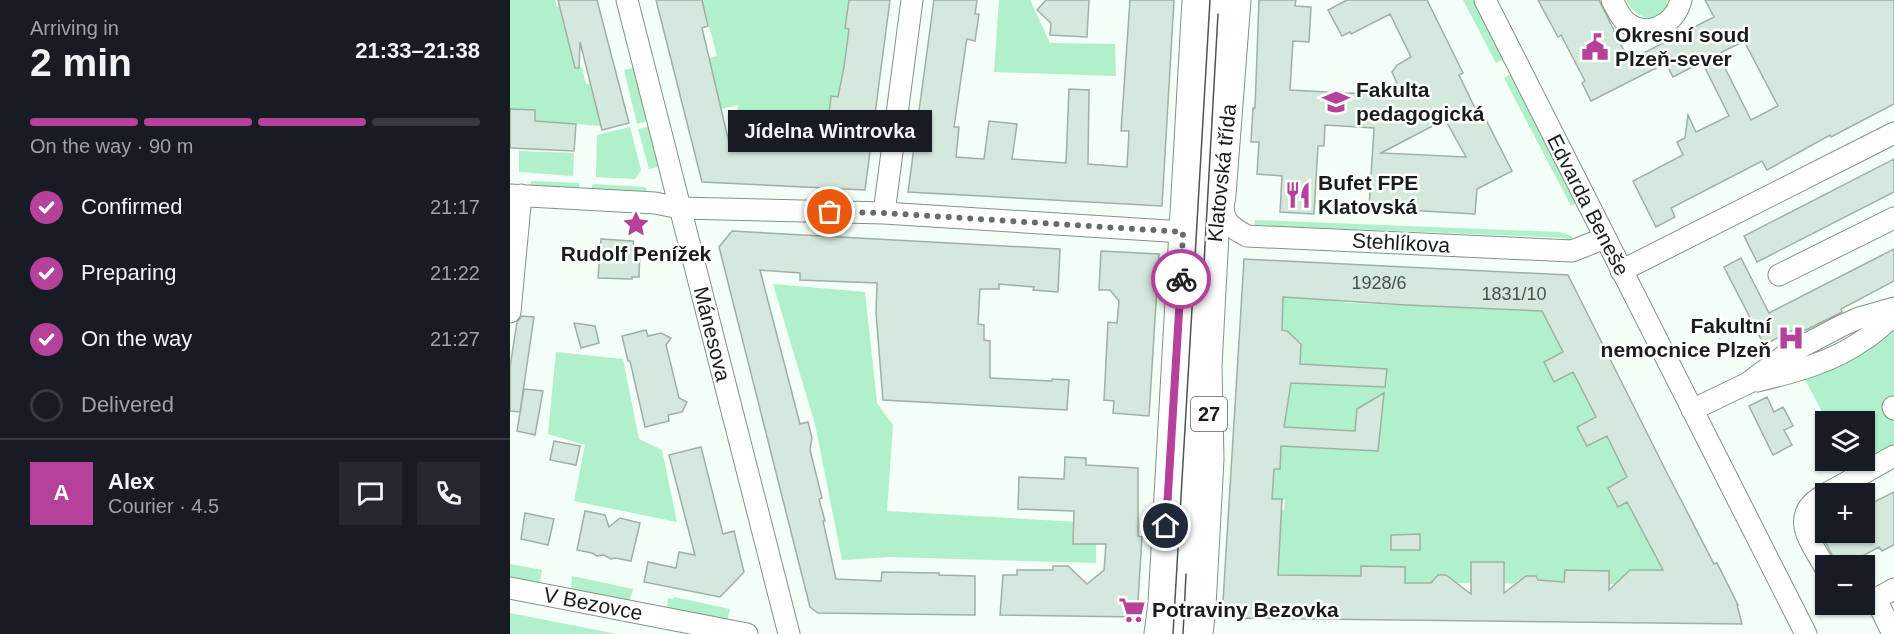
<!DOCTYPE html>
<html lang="en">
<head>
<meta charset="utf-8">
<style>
  body { margin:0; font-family:Helvetica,sans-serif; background:#242831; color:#f1f3f6; height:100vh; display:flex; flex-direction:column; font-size:22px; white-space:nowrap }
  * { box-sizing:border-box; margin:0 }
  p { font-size:20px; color:#9ea1a6 }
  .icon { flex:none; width:33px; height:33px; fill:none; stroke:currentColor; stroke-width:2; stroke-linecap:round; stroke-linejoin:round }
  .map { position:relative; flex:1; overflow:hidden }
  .side { display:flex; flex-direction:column; background:#171b24; width:510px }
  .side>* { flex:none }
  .fabs { position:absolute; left:1305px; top:411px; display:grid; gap:12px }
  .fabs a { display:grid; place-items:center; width:60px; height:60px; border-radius:0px; background:#171b24; box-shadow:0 2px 4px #0004; font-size:30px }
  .pin { position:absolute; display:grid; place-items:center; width:51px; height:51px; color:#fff; margin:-26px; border:3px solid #fff; border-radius:50%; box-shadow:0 2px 6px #0007 }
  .courier { position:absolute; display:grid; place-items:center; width:60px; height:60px; margin:-30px; border:4px solid #b5419a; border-radius:50%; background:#fff; color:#222; box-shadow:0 2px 8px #0007 }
  .bubble { position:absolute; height:42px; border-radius:0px; background:#171b24; box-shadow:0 2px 4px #0004; font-size:20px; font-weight:600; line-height:42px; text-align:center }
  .headline em { font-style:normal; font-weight:600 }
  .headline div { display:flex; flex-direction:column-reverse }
  .headline { display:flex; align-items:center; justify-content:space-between; height:102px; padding:0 30px }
  h1 { font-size:39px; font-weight:600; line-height:45px }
  .bar { display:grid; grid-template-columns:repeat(4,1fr); gap:9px 6px; align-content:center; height:72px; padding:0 30px }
  .bar i { height:8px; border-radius:4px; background:#363941 }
  .bar .current { background:#b5419a }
  .bar p { grid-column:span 4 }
  .line { display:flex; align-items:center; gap:15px; padding:0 30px; border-top:2px solid #363941 }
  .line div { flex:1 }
  .round { display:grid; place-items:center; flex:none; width:63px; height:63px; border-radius:0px; background:#242831 }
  ol { padding:0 30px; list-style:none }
  li { display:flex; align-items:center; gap:18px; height:66px }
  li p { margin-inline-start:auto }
  li .icon { padding:6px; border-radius:50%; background:#b5419a; color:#fff; stroke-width:4 }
  li:last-child { color:#9ea1a6 }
  li i { width:33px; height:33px; border:3px solid #363941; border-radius:50% }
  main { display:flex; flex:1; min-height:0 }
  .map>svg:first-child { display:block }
</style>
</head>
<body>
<main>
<section class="side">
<div class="headline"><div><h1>2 min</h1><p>Arriving in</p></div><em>21:33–21:38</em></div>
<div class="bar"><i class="current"></i><i class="current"></i><i class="current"></i><i></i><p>On the way · 90 m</p></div>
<ol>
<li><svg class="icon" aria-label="check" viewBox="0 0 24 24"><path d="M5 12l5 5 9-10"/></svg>Confirmed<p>21:17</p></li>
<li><svg class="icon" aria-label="check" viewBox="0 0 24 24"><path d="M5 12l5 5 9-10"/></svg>Preparing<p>21:22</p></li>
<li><svg class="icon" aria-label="check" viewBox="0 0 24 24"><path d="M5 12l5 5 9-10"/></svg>On the way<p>21:27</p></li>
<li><i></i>Delivered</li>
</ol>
<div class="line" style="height:108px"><b class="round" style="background:#b5419a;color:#fff">A</b><div><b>Alex</b><p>Courier · 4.5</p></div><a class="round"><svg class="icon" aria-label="chat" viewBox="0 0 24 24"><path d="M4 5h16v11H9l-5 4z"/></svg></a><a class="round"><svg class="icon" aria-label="phone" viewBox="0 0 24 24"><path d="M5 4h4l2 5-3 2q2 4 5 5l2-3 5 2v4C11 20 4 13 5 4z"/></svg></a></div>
</section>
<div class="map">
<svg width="1384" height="634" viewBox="0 0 1384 634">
  <rect width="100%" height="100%" fill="#f3fff7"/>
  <path fill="#b0f0ca" d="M0,0h45l2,7h2l14,53h2l2,8 5,-1 4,17h4l11,42 -66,-5 1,-11 -26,-1z
    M192,0h151l-2,15 -4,-1 -2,13 4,2 -5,38 -6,30 -7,-1 -6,44 -90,-4 3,-31 -17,4 -13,-50 9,-3z
    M489,0h31l20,43 65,1 1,32 -122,-4z
    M953,0h14l29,58 -10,5z
    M1116,0h42c-6,27 -31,21 -42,0z
    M123,68l14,53 -10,3 -13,-54z
    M1004,72l66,129 -9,5 -67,-128z
    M120,127l11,43 -6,9 -39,-2 1,-42z
    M138,127l10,40 -9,2 -11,-40z
    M9,151l55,2 -1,23 -54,-4z
    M21,181l48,2 1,7 -50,-2z
    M84,184l51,3 2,4 -8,2 -47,-3v-5z
    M745,220l305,12 11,4 5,6 -10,3v-7l-311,-13z
    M263,284l92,8 12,111 16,22 -6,86 209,12v40l-206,-6 -48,3 -27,-136z
    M766,294l74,9 192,8 26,39 -24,12 10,20 19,-10 23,44 -19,11 10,19 24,-12 1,13 15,30 -19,11 10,18 24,-11 -3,30 20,38 17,7 -54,14h-15l-42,-14v9l2,4 -22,1 -1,-4h-27v4l-13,-1v-19l-33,-1v20l-67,1 1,-14 -3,-3h-16l-25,21 -57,-4 -46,-12 14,-63 12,1 1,-10 -13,-1 1,-8 -6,-1 7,-21h6l1,-18 -10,-1 18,-52 1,-8 -7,-1 17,-33 1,-15h-6v-3l-9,-1 -4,-7z
    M1384,323v127l-36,18 -9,-4 -2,-3 17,-1v-38l-37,-1 -25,-47z
    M46,352l67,7 16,80 23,11 15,72 -103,-21 11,-56 -37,-11z
    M0,564l32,6 -2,12 -4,2 -26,-5z
    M62,576l61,13 -4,14 -58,-12z
    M164,597l56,12 -3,13 -60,-12 1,-12 5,1z
    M0,613l107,21h-107z"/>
  <path fill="#d5e8dc" stroke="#9eb0a4" stroke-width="1.5" fill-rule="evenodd" d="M48,0h39l32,123 -27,7 -22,-88 -1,26h-4z
    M146,0h46l6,26 -6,2 28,119 45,2v-11l22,1 -1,10 28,2 8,-8 3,-20 -7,-1 3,-26 7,1 6,-30 5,-38 -4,-1 4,-28h41l-25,190 -163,-8z
    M424,0h43l-2,14h4l-4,27 -8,-2 -1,5 -12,83h5l-3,30 28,2 5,-38 28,3 -5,35 54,4 3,-74 20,1 -1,74 39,3 2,-36h-8l9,-131h44l-12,206 -254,-14z
    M536,0h43l-2,37 -37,-2 1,-12 -14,-13z
    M749,0h37l-1,6 16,1 -2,35 -16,-1 -3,49 113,6 -11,-24 5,-7 14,-8 -21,-43 -39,20 -1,-2 -8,4 -14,-26 19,-10h80l36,73 -4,2 16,33 4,-2 33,65 -35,18 -2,25 -106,-6 5,-80 -49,-3 -1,21h-6l-4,68 -34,-2 2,-36 -25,-2 2,-32h-8l2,-34h2zM932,121h4l20,36 -85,-4z
    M1028,0h61l29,59 3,-2 1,2 82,-42 -9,-17h189v104l-63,33 -1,-2 -63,35 -5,-9 -91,47 4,9 -19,10 -23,-46 50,-26 -6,-13 8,-4 3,-23 8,17 33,-16 -27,-54 -29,15 -7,-14 -75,38 -9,-18 3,-2 -24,-46 -3,2zM1234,41l34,65 -27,14 -33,-66z
    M0,109l25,1v11l41,3 -2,27 -64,-3z
    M1384,159v33l-137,70 -13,-26z
    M222,231l328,18 -2,43 -25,-2 1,-3 -35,-3v5h-19l-2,35 6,1v15l6,1v37l62,3v-2l17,1 -2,30 -184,-10 -7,-87 1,-30 -77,-3v-7l-40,-3 40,154 8,-2 4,16 -2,12 12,48 -3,1 6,22h-2l13,58 45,2 1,-9 57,1v2l36,1v39l-157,-2 -8,-6 -91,-360z
    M91,239l32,2 1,7h6l-1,29h-7v2l-34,-1z
    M1384,249v32l-53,28 1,3 -42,21 -3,-5 -33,17 -40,-78 17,-9 28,55z
    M591,251l58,3 -10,162 -36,-3 1,-12 -10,-1 4,-78 9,1 2,-22 -9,-11h-11z
    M734,259l324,16 99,198 47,91 3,-1 21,42h-1l5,19 -520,-6zM773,297l123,8 136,6 21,41 -19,10 10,20 19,-10 23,45 -19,10 10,19 20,-10 20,41 -19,11 10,19 9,-5 36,68h-33l-21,20v-19l-44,-1 -1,12 -26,-2 -2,-4h-10l-22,17v-31h-33v32l-25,-19h-8l-7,8h-26v-16l-44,-1v10l-83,-1 4,-76h-10l2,-30h6l1,-23 97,5 6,-58 -27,16 -2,22 -71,-4 7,-44 94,4 2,-18 -87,-5 1,-20 -14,-13 -5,-1z
    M12,316l12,1 -14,95 -10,-1v-44l7,-45z
    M64,323l21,3 4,17 -18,5z
    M136,330l2,6 13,-3 10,5 -5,7 13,53 8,4 -5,10 -14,3 1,6 -24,6 -15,-66h-2l-6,-25z
    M14,389l19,2 -8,44 -18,-4z
    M1257,397l7,15 9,-5 10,19 -9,4 8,15 -19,10 -24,-49z
    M44,441l26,5 -4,19 -26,-5z
    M191,447l22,87 11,-3 10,41 -24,25 -76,-15 4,-20 28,6 3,-16 16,3 -26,-100z
    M555,457l21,1v7l52,3v68l4,1 -5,80 -137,-2 3,-40h14v-5h36v-4h15l19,18 17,-14 2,-26h-33l1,-33 -56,-2 1,-32 45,2z
    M1384,492v53l-12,6 -3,-4 -35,19h-6l-18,-34h44v-25z
    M75,511l20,4 4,12 11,-9 20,5 -9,38 -15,-3 -5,1 -7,-4 -7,1 -5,-3 -15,-3z
    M15,513l29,6 -6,26 -27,-6z
    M910,534v16h-29v-15z"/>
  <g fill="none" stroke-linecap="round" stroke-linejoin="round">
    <defs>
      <path id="minor" d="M117,0l162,634
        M975,0l321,634
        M1102,0c4,7 7,15 13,21 21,19 50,4 56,-21
        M0,195l145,8 25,5 204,5 331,21
        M712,201c2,22 7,25 25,35l325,15 33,-13
        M374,213l28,-213
        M1111,271l273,-138
        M1269,275l115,-57
        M0,312l11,-117
        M1247,381c38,-9 76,-19 108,-42 11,-7 20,-16 29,-24
        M1383,407l1,2
        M1182,410l56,-27 36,-27 57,-30 18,-8 35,-10
        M1316,494c-39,21 -16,46 0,75
        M1316,494l68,-38
        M0,588l237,46
        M1354,598l12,1 18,-10
        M1366,599l17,35
        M668,634l37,-634"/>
      <path id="major" d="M648,634l4,-31 34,-603
        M689,634l3,-28 8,-147 -2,-93 7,-132 7,-39 15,-195"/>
    </defs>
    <use href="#minor" stroke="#819387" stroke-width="23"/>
    <use href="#major" stroke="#819387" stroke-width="29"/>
    <use href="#minor" stroke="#fff" stroke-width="21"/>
    <use href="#major" stroke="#fff" stroke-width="27"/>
    <path stroke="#4c5550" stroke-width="1.5" d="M693,281l15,-267
      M663,634l37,-634
      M673,634l3,-60"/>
  </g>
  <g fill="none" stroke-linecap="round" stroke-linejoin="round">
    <path stroke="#656d68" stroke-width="6" stroke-dasharray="0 10.8" d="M320,212l54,1 299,19 -2,47"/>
    <path stroke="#b5419a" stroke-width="8" d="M656,526l15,-247"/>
  </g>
  <defs>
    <symbol id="civic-bare" viewBox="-9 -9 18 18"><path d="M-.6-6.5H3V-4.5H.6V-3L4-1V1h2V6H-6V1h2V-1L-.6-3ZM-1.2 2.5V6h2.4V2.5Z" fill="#b5419a" stroke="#fff" stroke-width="2.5" paint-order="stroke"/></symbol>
    <symbol id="university-bare" viewBox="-9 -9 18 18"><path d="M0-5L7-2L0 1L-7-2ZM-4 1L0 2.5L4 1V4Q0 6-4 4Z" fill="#b5419a" stroke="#fff" stroke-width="2.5" paint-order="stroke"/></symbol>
    <symbol id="restaurant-bare" viewBox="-9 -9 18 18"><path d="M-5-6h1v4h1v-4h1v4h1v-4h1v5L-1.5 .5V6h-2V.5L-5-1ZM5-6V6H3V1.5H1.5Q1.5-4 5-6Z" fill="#b5419a" stroke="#fff" stroke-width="2.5" paint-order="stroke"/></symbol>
    <symbol id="sight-bare" viewBox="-9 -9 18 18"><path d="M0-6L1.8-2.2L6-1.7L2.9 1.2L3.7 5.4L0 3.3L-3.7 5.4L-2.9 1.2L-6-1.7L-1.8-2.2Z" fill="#b5419a" stroke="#fff" stroke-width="2.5" paint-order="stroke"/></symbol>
    <symbol id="hospital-bare" viewBox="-9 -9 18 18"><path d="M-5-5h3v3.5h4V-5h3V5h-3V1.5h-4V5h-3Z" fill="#b5419a" stroke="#fff" stroke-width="2.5" paint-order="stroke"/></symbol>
    <symbol id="supermarket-bare" viewBox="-9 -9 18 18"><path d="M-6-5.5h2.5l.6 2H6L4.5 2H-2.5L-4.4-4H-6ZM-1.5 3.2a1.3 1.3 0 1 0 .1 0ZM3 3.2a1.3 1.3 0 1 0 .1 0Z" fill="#b5419a" stroke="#fff" stroke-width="2.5" paint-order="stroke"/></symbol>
  </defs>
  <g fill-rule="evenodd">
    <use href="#civic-bare" x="1066" y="28" width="38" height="38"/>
    <use href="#university-bare" x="807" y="83" width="38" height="38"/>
    <use href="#restaurant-bare" x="769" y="176" width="38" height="38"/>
    <use href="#sight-bare" x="107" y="205" width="38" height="38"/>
    <use href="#hospital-bare" x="1262" y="319" width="38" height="38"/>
    <use href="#supermarket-bare" x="603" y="591" width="38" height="38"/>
  </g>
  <g text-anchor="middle" stroke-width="5" stroke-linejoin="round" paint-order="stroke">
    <g font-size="18" fill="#47514b">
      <text x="869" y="289">1928/6</text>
      <text x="1004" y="300">1831/10</text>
    </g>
    <rect fill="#fff" stroke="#5d625f" stroke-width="1.5" x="681" y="397" width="36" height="34" rx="4.5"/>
    <g font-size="20" font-weight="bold" fill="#181f1b">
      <text x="699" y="421">27</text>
    </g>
    <g font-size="21" font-weight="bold" fill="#181f1b" stroke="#fff" text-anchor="start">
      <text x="1105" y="42">Okresní soud<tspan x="1105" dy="24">Plzeň-sever</tspan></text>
      <text x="846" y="97">Fakulta<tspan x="846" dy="24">pedagogická</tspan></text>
      <text x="808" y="190">Bufet FPE<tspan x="808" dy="24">Klatovská</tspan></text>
      <text x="126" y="261" text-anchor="middle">Rudolf Penížek</text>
      <text x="1261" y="333" text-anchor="end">Fakultní<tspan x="1261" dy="24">nemocnice Plzeň</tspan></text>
      <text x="642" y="617">Potraviny Bezovka</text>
    </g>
    <g font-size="21" fill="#181f1b" stroke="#fff">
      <text transform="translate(712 173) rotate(-84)" y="7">Klatovská třída</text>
      <text transform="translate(1078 205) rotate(63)" y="7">Edvarda Beneše</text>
      <text transform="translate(891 243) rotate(3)" y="7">Stehlíkova</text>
      <text transform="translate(202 334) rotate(76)" y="7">Mánesova</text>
      <text transform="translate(83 604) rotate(11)" y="7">V Bezovce</text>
    </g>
  </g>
</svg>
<div class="fabs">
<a><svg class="icon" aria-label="layers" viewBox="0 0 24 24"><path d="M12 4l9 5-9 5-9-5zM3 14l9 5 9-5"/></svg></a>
<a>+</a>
<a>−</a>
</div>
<div class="pin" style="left:320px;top:212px;background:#ea580c"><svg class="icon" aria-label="bag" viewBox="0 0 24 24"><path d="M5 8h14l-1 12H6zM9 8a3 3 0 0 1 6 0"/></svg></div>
<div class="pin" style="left:656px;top:526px;background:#1f2937"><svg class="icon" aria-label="home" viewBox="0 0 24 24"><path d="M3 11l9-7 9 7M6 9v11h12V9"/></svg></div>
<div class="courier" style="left:671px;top:279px"><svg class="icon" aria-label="bike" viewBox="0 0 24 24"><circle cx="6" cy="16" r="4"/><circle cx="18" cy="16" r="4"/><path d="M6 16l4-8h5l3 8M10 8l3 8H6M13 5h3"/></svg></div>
<div class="bubble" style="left:218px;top:110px;width:204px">Jídelna Wintrovka</div>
</div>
</main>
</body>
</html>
